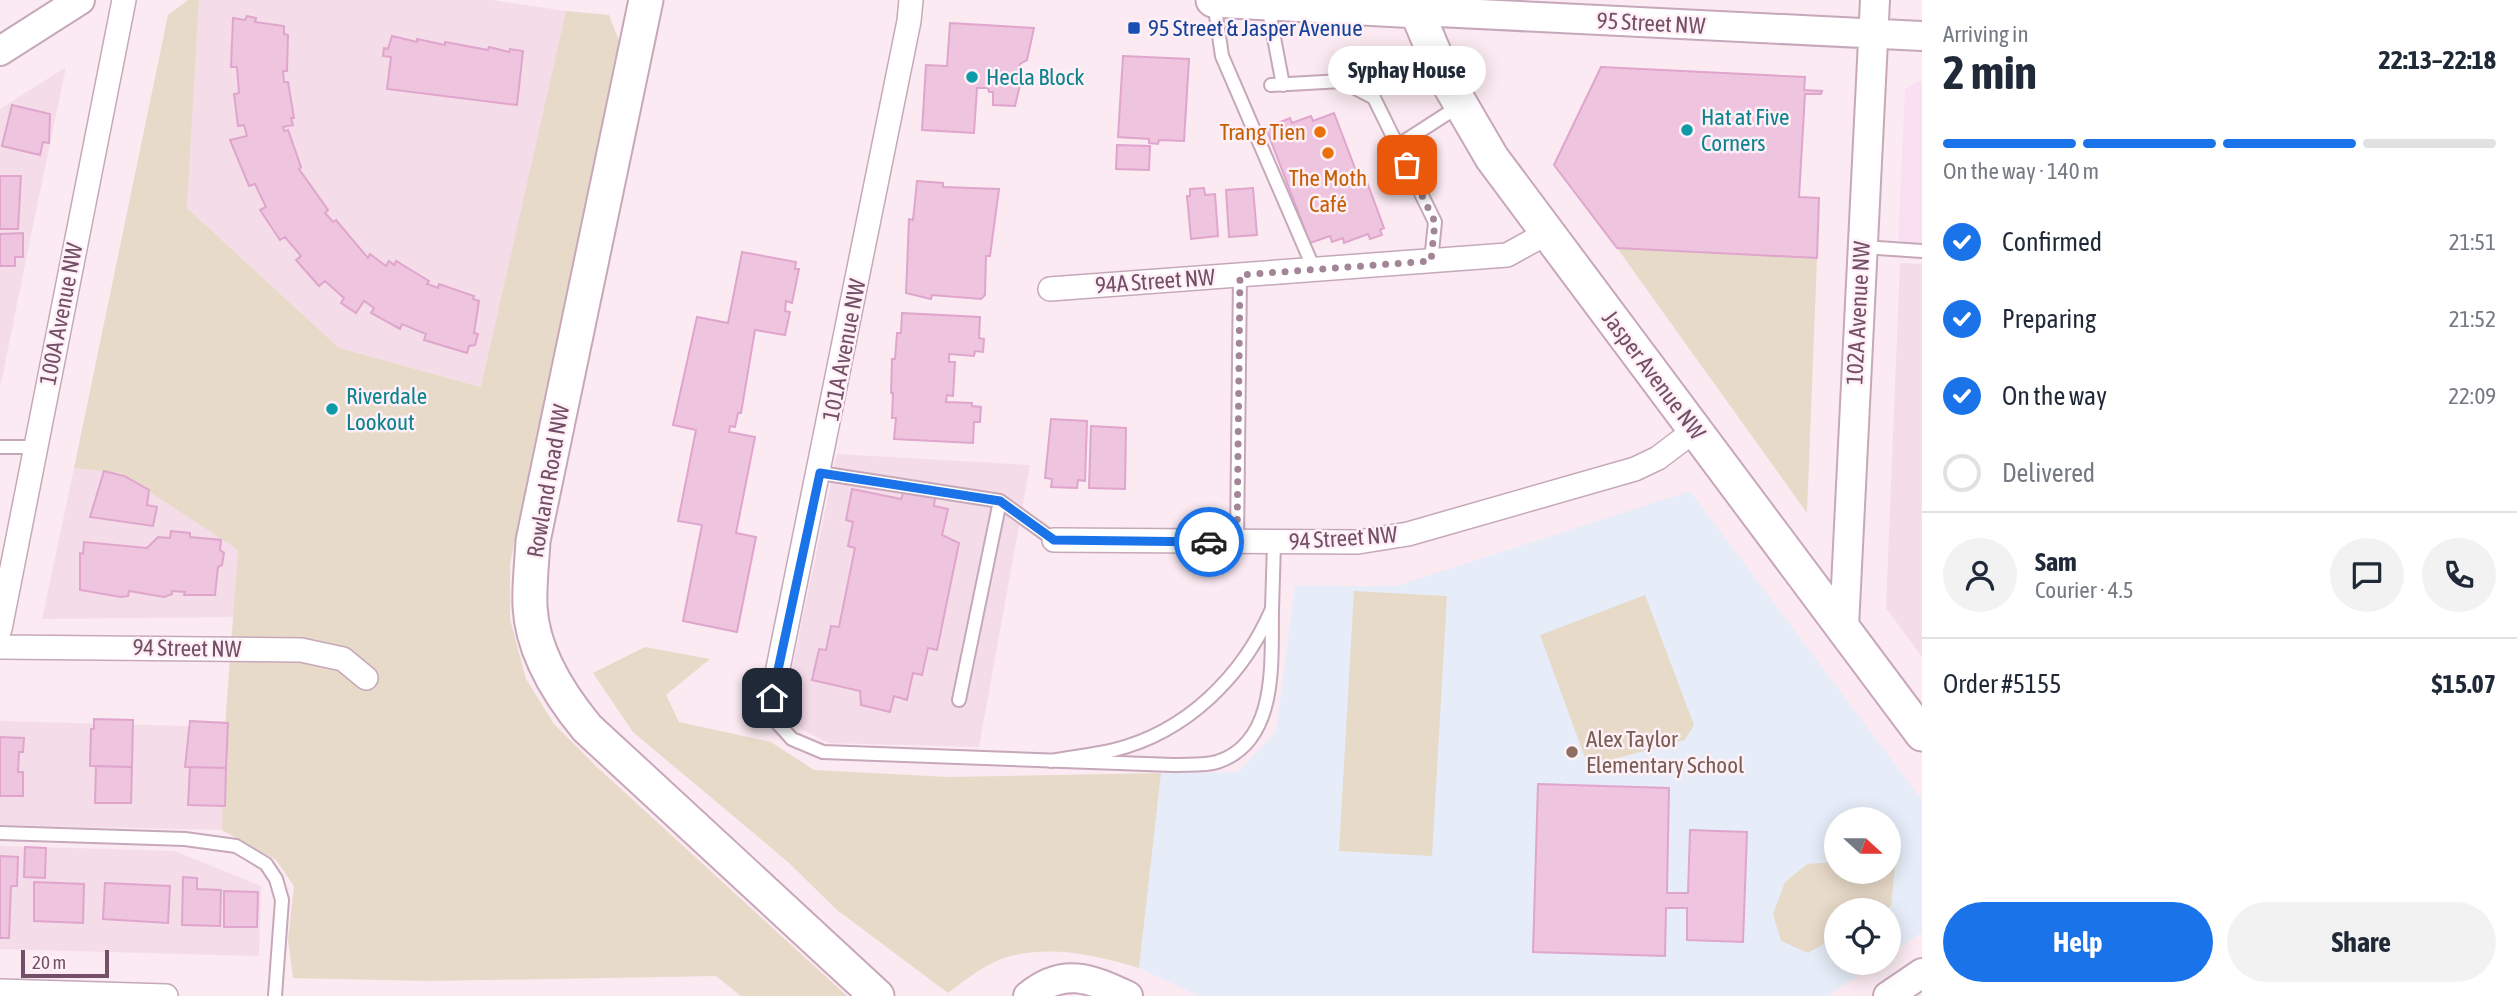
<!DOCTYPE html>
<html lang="en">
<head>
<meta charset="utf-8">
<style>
  body { margin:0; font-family:"Asap Condensed",sans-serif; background:#f2f2f3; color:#1f2937; height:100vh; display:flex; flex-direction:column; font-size:26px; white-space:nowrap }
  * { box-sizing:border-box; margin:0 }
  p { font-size:23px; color:#747a83 }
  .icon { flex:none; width:38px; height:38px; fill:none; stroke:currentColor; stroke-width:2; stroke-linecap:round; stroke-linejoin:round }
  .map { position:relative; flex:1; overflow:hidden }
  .details { display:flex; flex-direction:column; background:#fff; width:595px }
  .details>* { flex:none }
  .needle { width:46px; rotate:111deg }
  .fabs { position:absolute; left:1824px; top:807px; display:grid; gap:14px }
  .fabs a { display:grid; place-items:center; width:77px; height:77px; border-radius:50%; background:#fff; box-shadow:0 4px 18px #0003; font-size:35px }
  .scale { position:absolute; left:21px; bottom:18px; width:88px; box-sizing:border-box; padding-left:7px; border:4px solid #744f68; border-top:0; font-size:19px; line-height:24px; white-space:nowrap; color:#744f68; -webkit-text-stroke:5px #fef0f6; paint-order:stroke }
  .pin { position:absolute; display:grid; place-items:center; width:60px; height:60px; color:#fff; margin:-30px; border-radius:14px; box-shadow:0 4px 10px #0006 }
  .courier { position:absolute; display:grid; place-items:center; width:70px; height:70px; margin:-35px; border:5px solid #1a73e8; border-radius:50%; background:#fff; color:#222; box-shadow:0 2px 9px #0007 }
  .bubble { position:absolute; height:49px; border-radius:24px; background:#fff; box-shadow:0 4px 18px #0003; font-size:23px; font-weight:700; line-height:49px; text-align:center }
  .summary em { font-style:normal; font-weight:700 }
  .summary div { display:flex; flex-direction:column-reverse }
  .summary { display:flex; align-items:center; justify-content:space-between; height:119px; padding:0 21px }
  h1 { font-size:46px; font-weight:700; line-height:52px }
  .bar { display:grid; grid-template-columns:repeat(4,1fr); gap:10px 7px; align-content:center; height:84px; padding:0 21px }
  .bar i { height:9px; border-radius:5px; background:#e0e1e3 }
  .bar .active { background:#1a73e8 }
  .bar p { grid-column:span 4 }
  .line { display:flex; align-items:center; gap:18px; padding:0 21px; border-top:2px solid #e0e1e3 }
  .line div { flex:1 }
  .round { display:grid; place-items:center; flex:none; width:74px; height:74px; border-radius:37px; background:#f2f2f3 }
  ol { padding:0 21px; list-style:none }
  li { display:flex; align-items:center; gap:21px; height:77px }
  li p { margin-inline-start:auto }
  li .icon { padding:7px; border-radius:50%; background:#1a73e8; color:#fff; stroke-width:4 }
  li:last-child { color:#747a83 }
  li i { width:38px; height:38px; border:4px solid #e0e1e3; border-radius:50% }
  .button { display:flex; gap:14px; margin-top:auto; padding:14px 21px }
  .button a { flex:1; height:80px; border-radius:42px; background:#1a73e8; color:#fff; font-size:28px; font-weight:700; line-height:80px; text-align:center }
  .button a+a { background:#f2f2f3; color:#1f2937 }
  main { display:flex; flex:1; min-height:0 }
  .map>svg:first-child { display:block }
</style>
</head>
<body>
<main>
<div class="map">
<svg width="1922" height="996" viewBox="0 0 1922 996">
  <rect width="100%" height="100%" fill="#fbeaf1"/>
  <path fill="#f4dce8" d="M199,0h293l74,11 -84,376 -143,-39 -152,-140z
    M66,67l-35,168 -31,153v-279z
    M1900,263l22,1v393l-36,-49z
    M837,454l193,11 -51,282 -150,-4 -28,-14 -16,-27z
    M74,468l47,5 117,77 -4,67 -192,2z
    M0,721l225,6 -3,103 -222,-5z
    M0,846l175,5 86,35 -2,70 -259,-7z"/>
  <path fill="#fadff3" d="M1918,81l4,1v163l-24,-1 7,-154z"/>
  <path fill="#e6edf8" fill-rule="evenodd" d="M1690,491l232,309v132l-34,23v-45h-52v52l41,1 -50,33h-627l-61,-28 22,-195 77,-1 38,-40 19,-146h101zM1836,819h52v53h-52z"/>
  <path fill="#e8dac9" d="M188,0h11l-12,208 152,140 142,39 85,-376 43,4 11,28 -110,521v55l16,60 28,45 43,43 250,229h-106l-25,-20 -286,5 -137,-3 -5,-38 6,-54 -18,-26 -54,-30 3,-103 13,-177 -117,-77 -47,-5 94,-453z
    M1617,248l200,10 -10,255z
    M1354,591l93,5 -15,260 -93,-5z
    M1645,595l49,130 -9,15 -97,26 -48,-131z
    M645,647l65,12 -44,36 13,27 92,20 43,28 134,7 213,-4 -22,195c-40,-12 -82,-22 -124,-13 -23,4 -49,24 -67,38l-111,-83 -49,-48 -155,-130 -40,-59z
    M1896,859l-5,47 -7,4h-48v27l-28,16 -27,-12 -8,-27 12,-32 22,-18 29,-2v10h52v-12z"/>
  <path fill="#eec4df" stroke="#e0a5cc" stroke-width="2" d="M247,16l9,2 -1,4 29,4v8l4,1 -1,36h-4l1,11h4l6,36h-3l2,7 -10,2 1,4 4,-1 13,37 -2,2 29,41 -3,3 8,9 3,-2 32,38 2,-4 16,12 3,-5 5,4 2,-4 33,20 -2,3 11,4 1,-4 35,12 -1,3 6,2 -5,32 4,1 -3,11 -6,1 -2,7 -43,-13 2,-6 -24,-10 -2,5 -29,-16 3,-5 -10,-7 -8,12 -15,-10 3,-5 -19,-17 -6,5 -23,-26 5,-4 -16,-19 -5,3 -20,-30 6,-3 -11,-23 -6,2 -19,-46 17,-4 -3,-11 -6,1 -4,-32 5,-1 -2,-26h-6l2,-49 12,2z
    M950,23l84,5 -7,32 -7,4 -3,11 4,6 -6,25 -22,-1v-13h-4l-1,-4h-11l-3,45 -52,-3 4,-65 21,1z
    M392,36l25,6v-3l28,6v-3l43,8 1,-3 20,5 1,-3 13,2 -6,54 -130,-16 4,-32 -8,-1 1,-8 4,1z
    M1123,56l66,3 -5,82 -25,-1 -1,4 -9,-1v-4l-31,-2z
    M1601,67l204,10 -1,13 18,1 -1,3h-16l-6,103 20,1 -2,60 -200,-10 -63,-83z
    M12,105l38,9 -1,29 -6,-1 -3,13 -38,-9z
    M1334,113l24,63 6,-2 20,54 -4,2 2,5 -12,4 -2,-5 -24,9 -1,-5 -11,4 -2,-6 -20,7 -44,-115 24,-10 2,5 19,-7 2,5z
    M1117,145l33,1 -1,24 -33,-1z
    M0,176h21l-3,53h-18z
    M917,181l26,2v4l56,2 -9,67h-4l-1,39 -4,4 -49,-4 -1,4 -25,-6 3,-74 4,1z
    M1204,188l1,7 10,-1 3,42 -27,3 -4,-43h3v-7z
    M1253,188l4,47 -28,2 -3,-47z
    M23,233v24h-8v9h-15v-32z
    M742,252l54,10 -1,7h4l-7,34 -6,-2 -1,10 5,1 -5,23 -30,-5 -14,83h-3l-3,14 -5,-1 -1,6 26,5 -19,96 20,4 -19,95 -54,-11 19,-96 -24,-4 18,-91 -23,-5 24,-108 31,6z
    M902,313l78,4 -1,21 5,1 -1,13 -8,-1 -1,5 -25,-2v8h6l-2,34 -6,-1 -1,7 26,1v3l9,1 -1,15h-6l-1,21 -79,-4 2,-21h-4l1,-25h-2l1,-34h3l2,-26h4z
    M1051,419l36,2 -2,60 -7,-1 -1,8 -26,-1 1,-8 -7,-1z
    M1091,426l35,2 -1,61 -36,-1z
    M104,471l20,5 25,14 -2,15 10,2 -4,19 -63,-9z
    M852,489l49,10 3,-8 31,7 -1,8 14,3 -6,26 17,8 -22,107 -9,-2 -6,27 -9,-2 -6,27 -13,-4 -4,16 -29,-7 -1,-14 -48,-11 7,-31 7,1 5,-24 8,1 16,-79 -7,-2 5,-24 -7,-2z
    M171,531l19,2v4l31,3 -1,10 4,3 -2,12 -4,2 -3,28h-31l1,-3 -13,-1v3l-8,3 -35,-6 -1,5 -7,1 -41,-7v-37l3,1 1,-12 63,6 11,-11 12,1z
    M94,719l39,1 -1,47 -42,-1 1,-37h3z
    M190,721l38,2 -2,45 -41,-1z
    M0,737l24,1 -1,14h-4l-1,20h5v24h-23z
    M96,766l36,1 -1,36h-36z
    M190,767l36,1 -1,38 -37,-1z
    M1538,784l131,4 -2,105h21l2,-63 57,2 -4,110 -56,-2v-32h-21l-1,48 -132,-4z
    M25,847l21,1 -1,30 -21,-1z
    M0,856l18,1 -1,29h-6l-2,52h-9z
    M183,877l14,1v11l24,1 -1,36 -38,-1z
    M34,882l50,2 -1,39 -49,-2z
    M105,883l65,3 -2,37 -65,-4z
    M224,891l34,1 -1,35h-33z"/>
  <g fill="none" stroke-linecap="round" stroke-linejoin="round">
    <defs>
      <path id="service" d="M1214,2l8,54 92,213
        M1268,6l15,79
        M1271,85l71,-4 32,17 61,124 -4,39
        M1397,146l62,-40
        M1863,247l59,4
        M0,447h35
        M820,473l180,28 -41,199
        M1000,501l54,39
        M1237,542l3,-267
        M1272,609l2,-66
        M772,698v19l20,22 31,13 350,13c14,-1 31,1 44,-3 62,-20 54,-102 55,-153 -29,67 -85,123 -158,141 -21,5 -43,7 -63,11
        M0,833l185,6 51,7 30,18 10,15 6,21 -7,96"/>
      <path id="minor" d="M1050,289l457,-34 40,-22
        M1054,540l304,2 50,-8 227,-65 23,-11 37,-28
        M0,629l124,-629
        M0,647l301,3 42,9 23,19
        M772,698l137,-677 2,-21
        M0,991l166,5"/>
      <path id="tertiary" d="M1418,11l504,25
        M0,51l80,-51
        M1844,627l31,-627
        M1028,996c35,-29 62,-18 100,0
        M1888,996l34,-23"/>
      <path id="secondary" d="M646,0l-113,541c-1,21 -4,44 -3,65 2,46 29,88 57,122l290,268
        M1213,0l205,11
        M1412,0l31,74 49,84 430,576"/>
    </defs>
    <use href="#service" stroke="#c6a8ba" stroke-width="16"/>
    <use href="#minor" stroke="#c6a8ba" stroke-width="26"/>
    <use href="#tertiary" stroke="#c6a8ba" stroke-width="32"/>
    <use href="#secondary" stroke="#c8a7bb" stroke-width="37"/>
    <use href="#service" stroke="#fff" stroke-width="12"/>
    <use href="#minor" stroke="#fff" stroke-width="23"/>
    <use href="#tertiary" stroke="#fff" stroke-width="28"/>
    <use href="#secondary" stroke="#fff" stroke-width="33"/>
  </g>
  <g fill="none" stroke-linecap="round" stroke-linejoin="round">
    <path stroke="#a38598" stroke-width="7" stroke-dasharray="0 12.6" d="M1209,542h28l3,-267 191,-14 4,-39 -28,-57"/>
    <path stroke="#1a73e8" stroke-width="9" d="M772,698l48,-225 180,28 54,39 155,2"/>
  </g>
  <rect fill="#1a4fb4" stroke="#fef0f6" stroke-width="2.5" x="1127" y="21" width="14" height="14" rx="3.5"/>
  <g fill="#0f9aa8" stroke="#fef0f6" stroke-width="2.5">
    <circle cx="972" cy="77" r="7"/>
    <circle cx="1687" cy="130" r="7"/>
    <circle cx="332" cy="409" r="7"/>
  </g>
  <g fill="#e8710a" stroke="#fef0f6" stroke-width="2.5">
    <circle cx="1320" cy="132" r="7"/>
    <circle cx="1328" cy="153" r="7"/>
  </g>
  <circle fill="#8d6e63" stroke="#fef0f6" stroke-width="2.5" cx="1572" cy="752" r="7"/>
  <g text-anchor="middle" stroke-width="5" stroke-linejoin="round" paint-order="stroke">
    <g font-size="23" fill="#744f68" stroke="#fef0f6">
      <text transform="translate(1651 23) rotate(3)" y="8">95 Street NW</text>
      <text transform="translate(1155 281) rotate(-4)" y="8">94A Street NW</text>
      <text transform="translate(1858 313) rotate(-87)" y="8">102A Avenue NW</text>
      <text transform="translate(61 314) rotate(-79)" y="8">100A Avenue NW</text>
      <text transform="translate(844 350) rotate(-79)" y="8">101A Avenue NW</text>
      <text transform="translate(1654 375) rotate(53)" y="8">Jasper Avenue NW</text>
      <text transform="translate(548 481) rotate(-80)" y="8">Rowland Road NW</text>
      <text transform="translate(1343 538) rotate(-4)" y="8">94 Street NW</text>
      <text transform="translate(187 648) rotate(1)" y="8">94 Street NW</text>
    </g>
    <g font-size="23" fill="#164399" stroke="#fef0f6" text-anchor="start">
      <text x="1148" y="36">95 Street &amp; Jasper Avenue</text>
    </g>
    <g font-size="23" fill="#0d838f" stroke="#fef0f6" text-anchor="start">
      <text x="986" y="85">Hecla Block</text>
      <text x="1701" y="125">Hat at Five<tspan x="1701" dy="26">Corners</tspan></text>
      <text x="346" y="404">Riverdale<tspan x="346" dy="26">Lookout</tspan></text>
    </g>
    <g font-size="23" fill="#c56008" stroke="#fef0f6" text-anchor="end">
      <text x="1306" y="140">Trang Tien</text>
      <text x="1328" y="186" text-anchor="middle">The Moth<tspan x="1328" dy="26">Café</tspan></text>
    </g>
    <g font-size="23" fill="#785e54" stroke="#fef0f6" text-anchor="start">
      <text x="1586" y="747">Alex Taylor<tspan x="1586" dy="26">Elementary School</tspan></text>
    </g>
  </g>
</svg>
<div class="fabs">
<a><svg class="needle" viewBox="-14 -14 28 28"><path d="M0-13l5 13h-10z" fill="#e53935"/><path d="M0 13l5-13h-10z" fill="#747a83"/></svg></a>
<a><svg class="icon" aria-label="locate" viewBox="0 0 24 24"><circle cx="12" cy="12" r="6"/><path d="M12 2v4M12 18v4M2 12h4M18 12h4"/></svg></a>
</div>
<div class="scale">20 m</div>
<div class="pin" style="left:1407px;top:165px;background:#ea580c"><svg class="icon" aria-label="bag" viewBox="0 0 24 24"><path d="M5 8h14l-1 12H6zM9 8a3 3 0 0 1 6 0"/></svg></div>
<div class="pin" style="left:772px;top:698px;background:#1f2937"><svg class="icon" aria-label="home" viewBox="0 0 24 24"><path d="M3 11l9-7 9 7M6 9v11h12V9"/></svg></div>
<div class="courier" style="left:1209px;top:542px"><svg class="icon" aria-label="car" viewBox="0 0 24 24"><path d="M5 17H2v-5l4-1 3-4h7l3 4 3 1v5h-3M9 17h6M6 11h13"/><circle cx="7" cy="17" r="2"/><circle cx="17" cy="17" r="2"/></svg></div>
<div class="bubble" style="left:1328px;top:46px;width:158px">Syphay House</div>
</div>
<section class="details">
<div class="summary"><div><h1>2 min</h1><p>Arriving in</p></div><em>22:13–22:18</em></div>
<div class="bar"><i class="active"></i><i class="active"></i><i class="active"></i><i></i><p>On the way · 140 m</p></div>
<ol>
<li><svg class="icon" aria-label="check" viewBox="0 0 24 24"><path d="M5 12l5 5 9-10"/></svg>Confirmed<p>21:51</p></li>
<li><svg class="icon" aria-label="check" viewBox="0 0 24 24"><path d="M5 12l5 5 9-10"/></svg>Preparing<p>21:52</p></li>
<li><svg class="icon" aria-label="check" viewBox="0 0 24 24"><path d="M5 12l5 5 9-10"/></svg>On the way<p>22:09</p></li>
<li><i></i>Delivered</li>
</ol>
<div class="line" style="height:126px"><a class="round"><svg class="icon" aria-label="person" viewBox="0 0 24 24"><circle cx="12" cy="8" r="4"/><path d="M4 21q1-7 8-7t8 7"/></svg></a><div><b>Sam</b><p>Courier · 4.5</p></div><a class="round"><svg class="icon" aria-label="chat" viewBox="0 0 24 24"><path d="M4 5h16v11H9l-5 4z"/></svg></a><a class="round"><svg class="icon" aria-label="phone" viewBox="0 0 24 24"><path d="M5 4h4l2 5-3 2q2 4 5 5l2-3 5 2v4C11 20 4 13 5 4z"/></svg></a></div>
<div class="line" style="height:91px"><div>Order #5155</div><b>$15.07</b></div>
<div class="button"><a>Help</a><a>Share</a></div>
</section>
</main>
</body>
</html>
